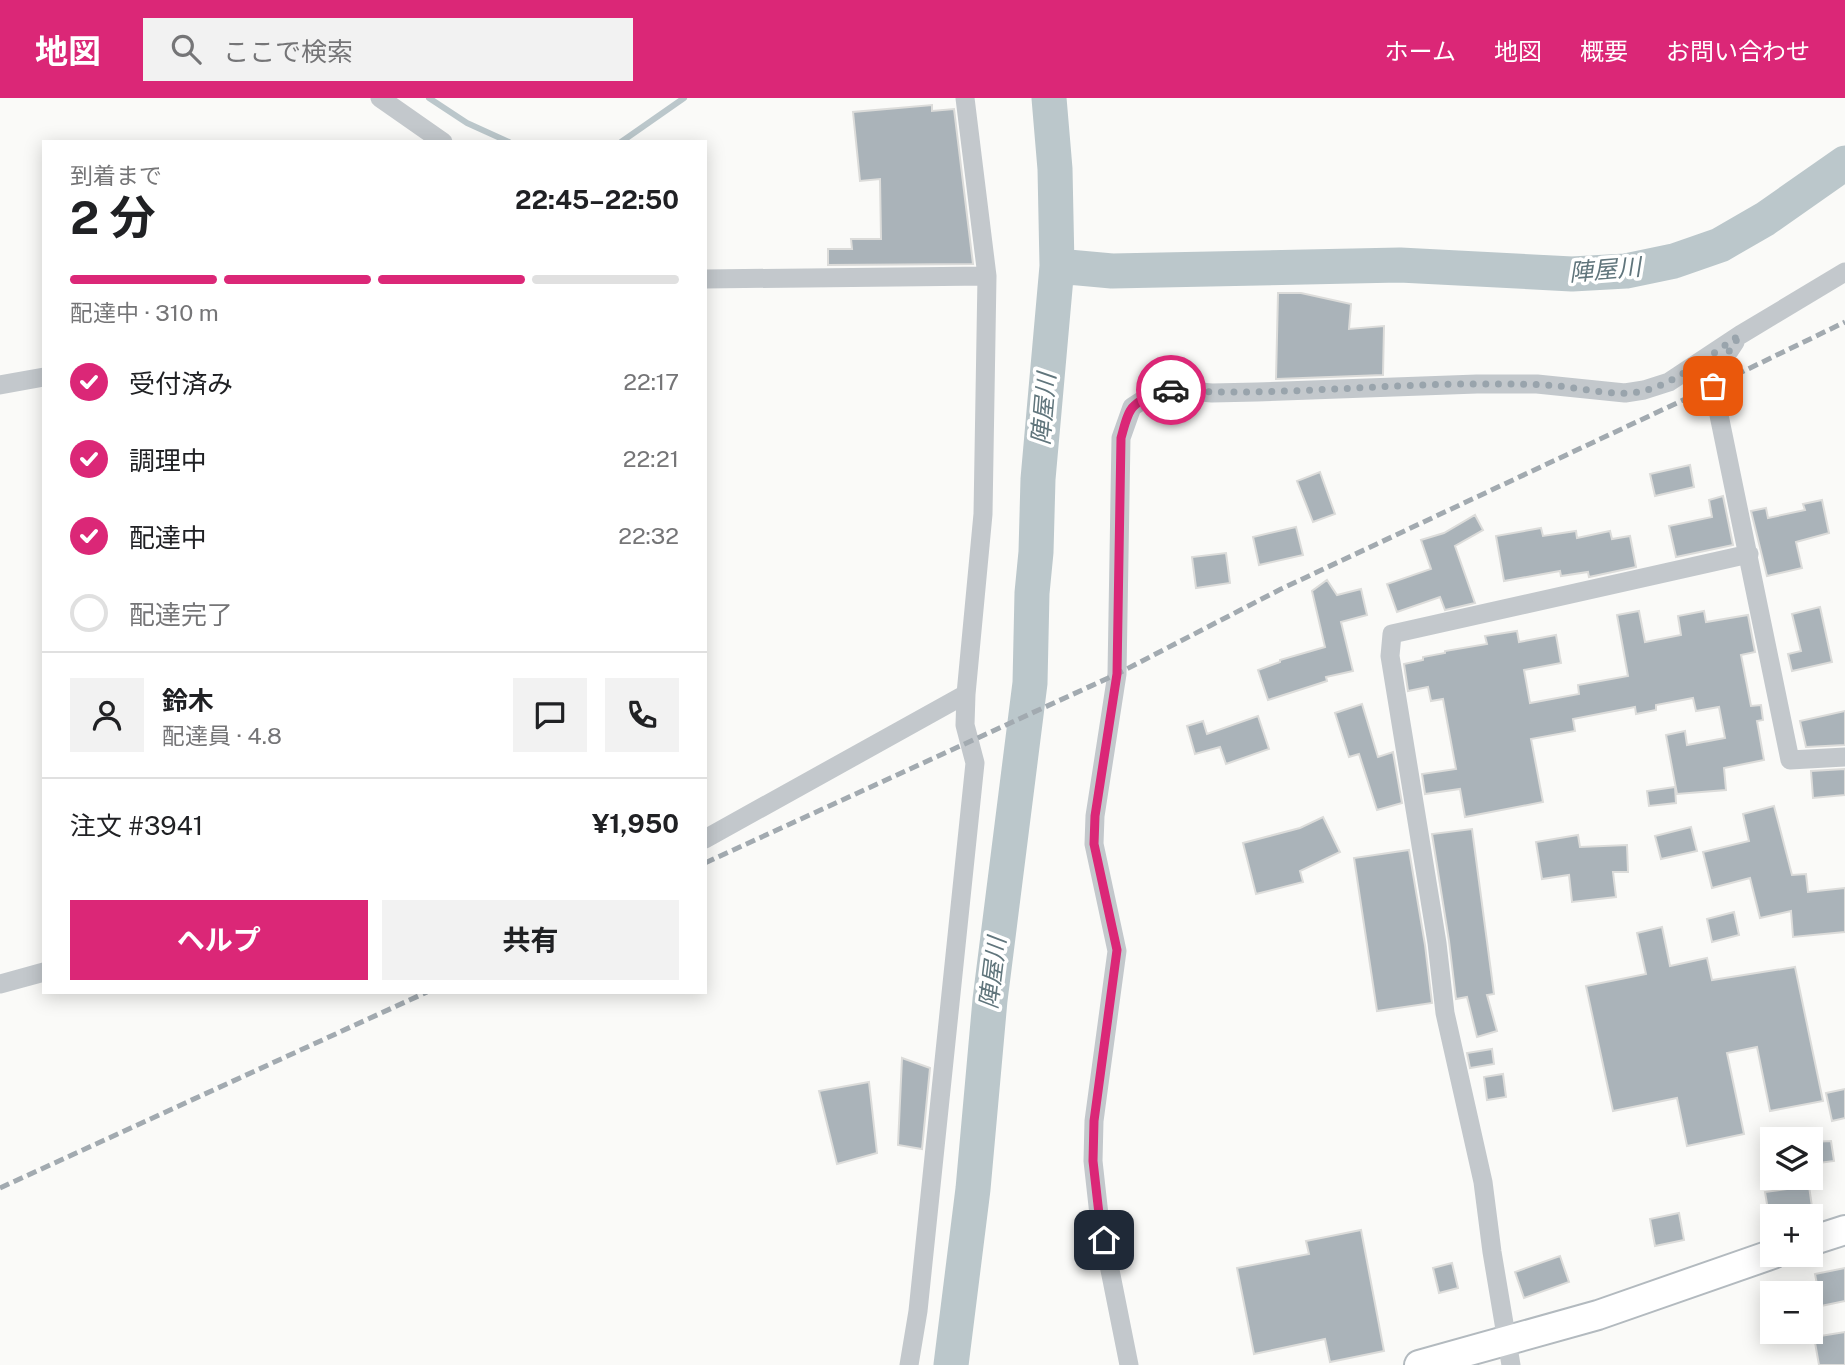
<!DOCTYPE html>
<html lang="ja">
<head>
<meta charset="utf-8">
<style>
  body { margin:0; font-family:"Public Sans","Noto Sans JP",sans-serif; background:#f2f2f2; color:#202124; height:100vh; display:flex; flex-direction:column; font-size:26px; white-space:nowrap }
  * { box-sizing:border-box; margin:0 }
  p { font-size:23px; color:#757577 }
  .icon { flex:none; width:38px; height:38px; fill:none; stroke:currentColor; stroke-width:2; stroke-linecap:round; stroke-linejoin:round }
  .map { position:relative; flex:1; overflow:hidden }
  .details { position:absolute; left:42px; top:42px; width:665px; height:854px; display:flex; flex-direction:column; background:#fff; border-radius:0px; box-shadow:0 4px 18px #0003 }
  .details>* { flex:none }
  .tools { position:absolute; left:1760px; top:1029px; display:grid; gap:14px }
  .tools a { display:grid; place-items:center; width:63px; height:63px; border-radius:0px; background:#fff; box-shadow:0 4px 18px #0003; font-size:35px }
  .pin { position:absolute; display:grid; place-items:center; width:60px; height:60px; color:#fff; margin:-30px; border-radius:14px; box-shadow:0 4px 10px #0006 }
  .courier { position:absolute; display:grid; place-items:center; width:70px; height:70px; margin:-35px; border:5px solid #db2777; border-radius:50%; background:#fff; color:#222; box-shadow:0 2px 9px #0007 }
  .overview em { font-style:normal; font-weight:700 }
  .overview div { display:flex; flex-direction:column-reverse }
  .overview { display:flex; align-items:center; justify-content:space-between; height:119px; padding:0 28px }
  h1 { font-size:46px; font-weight:700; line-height:52px }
  .bar { display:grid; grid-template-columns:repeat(4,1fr); gap:10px 7px; align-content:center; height:84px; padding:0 28px }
  .bar i { height:9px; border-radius:5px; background:#e0e0e0 }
  .bar .on { background:#db2777 }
  .bar p { grid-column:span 4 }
  .line { display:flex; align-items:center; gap:18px; padding:0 28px; border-top:2px solid #e0e0e0 }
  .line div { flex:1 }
  .round { display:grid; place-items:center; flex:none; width:74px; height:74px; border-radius:0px; background:#f2f2f2 }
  ol { padding:0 28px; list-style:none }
  li { display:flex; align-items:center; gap:21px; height:77px }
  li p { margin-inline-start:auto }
  li .icon { padding:7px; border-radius:50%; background:#db2777; color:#fff; stroke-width:4 }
  li:last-child { color:#757577 }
  li i { width:38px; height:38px; border:4px solid #e0e0e0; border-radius:50% }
  .button { display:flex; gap:14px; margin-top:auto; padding:14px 28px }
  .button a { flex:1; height:80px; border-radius:0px; background:#db2777; color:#fff; font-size:28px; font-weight:700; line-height:80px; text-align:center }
  .button a+a { background:#f2f2f2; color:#202124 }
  header { display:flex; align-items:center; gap:42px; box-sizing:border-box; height:98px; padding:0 35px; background:#db2777; color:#fff }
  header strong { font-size:33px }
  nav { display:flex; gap:38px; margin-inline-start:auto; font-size:24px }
  .search { width:490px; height:63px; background:#f2f2f2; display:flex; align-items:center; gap:18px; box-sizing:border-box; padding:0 24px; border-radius:0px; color:#757577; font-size:26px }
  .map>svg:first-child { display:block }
</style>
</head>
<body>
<header>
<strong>地図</strong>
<div class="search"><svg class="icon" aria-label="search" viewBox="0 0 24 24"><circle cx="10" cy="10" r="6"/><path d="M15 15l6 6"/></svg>ここで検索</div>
<nav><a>ホーム</a><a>地図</a><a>概要</a><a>お問い合わせ</a></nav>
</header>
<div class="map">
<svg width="1845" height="1267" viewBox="0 0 1845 1267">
  <rect width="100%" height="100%" fill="#fafaf8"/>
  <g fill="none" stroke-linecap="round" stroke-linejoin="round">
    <path stroke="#bbc7cb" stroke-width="6" d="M429,0l38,25 42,19
      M621,44l63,-44"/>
    <path stroke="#bbc7cb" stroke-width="35" d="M1057,168l55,5 288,-6 172,9 54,-3 48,-10 46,-16 45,-26 80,-56
      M951,1267l22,-176 17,-189 40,-317 2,-90 4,-41 2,-73 19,-213 -2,-97 -6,-71"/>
  </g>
  <path fill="#aab3b9" stroke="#dcdcda" stroke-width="2" d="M932,7v6l22,-2 19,155 -145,1v-16h24l-1,-10h30l-1,-60 -20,2 -7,-69z
    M1278,195h23l50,11 -2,25 35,-3 -1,49 -107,4z
    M1690,367l4,22 -39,9 -5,-22z
    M1320,374l15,42 -22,8 -16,-41z
    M1723,398l10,49 -57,12 -7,-31 43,-9 -3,-17z
    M1822,402l7,33 -33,9 6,26 -35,8 -16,-65 15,-3 2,10 37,-8 -2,-6z
    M1475,417l8,15 -28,16 20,57 -30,7 -5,-13 -43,15 -10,-28 44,-15 -10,-29 23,-7z
    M1296,429l7,28 -44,10 -6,-28z
    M1541,430l2,8 33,-5 1,7 33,-7 2,8 18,-3 6,31 -47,10 -1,-5 -27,4 -1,-5 -56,10 -8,-45z
    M1226,455l4,30 -34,5 -4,-31z
    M1327,482l10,15 24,-6 6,26 -26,7 12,49 -27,6 1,4 -59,19 -10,-30 22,-8v-2l45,-13 -13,-56z
    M1820,509l12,55 -40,9 -4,-17 13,-3 -9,-37z
    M1639,513l6,31 36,-7 -3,-19 26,-5 2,11 42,-7 7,37 -14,3 10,51 10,-1 2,15 -6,1 7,39 -40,8 2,22 -49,4 -11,-59 19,-4 2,14 38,-7 -6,-31 -23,4 -3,-13 -37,7v5l-20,4 -1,-7 -62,12 2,12 -44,8 12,63 -78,15 -5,-28 -35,5 -3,-20 34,-5 -13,-70 -12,2 -3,-14 -20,4 -4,-27 19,-4v-3l22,-4v-2l42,-7 -2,-8 32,-5 2,11 37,-7 5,28 -37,7 6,33 49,-9 -1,-9 50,-9 -11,-61z
    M1362,606l16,53 15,-5 9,51 -25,7 -18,-56 -10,3 -14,-44z
    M1845,613v34l-39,2 -6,-26z
    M1258,618l11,33 -43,15 -6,-17 -25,7 -8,-28 16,-5 4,13z
    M1845,671v26l-32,3 -2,-27z
    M1675,689l1,16 -27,3 -2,-15z
    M1774,708l18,69 14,-1 2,18 37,-4v44l-52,5 -2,-26 -31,7 -10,-40 -38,10 -9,-36 46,-11 -6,-27z
    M1323,719l17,35 -40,19 3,11 -47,12 -13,-51 57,-15z
    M1691,729l6,24 -36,8 -6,-23z
    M1472,731l22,165 -7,1 10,36 -20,6 -10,-40 -11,2 -7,-58 -17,-107z
    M1578,737l2,12 47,-2 1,27h-15l3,25 -44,5 -3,-27 -27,4 -6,-37z
    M1409,752l16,95 7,58 -55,8 -23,-153z
    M1734,814l5,23 -27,7 -5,-23z
    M1662,829l8,39 37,-8 5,22 83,-13 28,134 -53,10 -13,-64 -30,6 17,81 -57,12 -10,-48 -64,13 -27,-125 60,-12 -9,-41z
    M1492,951l2,15 -24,4 -3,-15z
    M902,960l28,10 -8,81 -24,-4z
    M1503,976l3,23 -19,3 -3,-23z
    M869,984l8,71 -40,11 -18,-73z
    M1845,991v29l-13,3 -6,-28z
    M1831,1043l3,20 -23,3v-22z
    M1809,1088l4,28 -17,2h-27l-4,-24z
    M1679,1115l5,27 -29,6 -5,-27z
    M1361,1132l23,121 -54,11 -5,-23 -71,15 -17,-86 72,-14 -3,-13z
    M1560,1158l9,26 -45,16 -9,-26z
    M1452,1165l6,25 -19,5 -6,-25z
    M1845,1170v33l-24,5 -6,-32z
    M1845,1234v33h-26l-5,-28z"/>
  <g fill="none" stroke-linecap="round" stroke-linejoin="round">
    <defs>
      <path id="secondary" d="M1811,1143l34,-11
        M1419,1267l179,-50 175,-61"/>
    </defs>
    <use href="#secondary" stroke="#b3babf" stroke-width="32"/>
    <path stroke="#c3c8cc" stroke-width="19" d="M380,0l63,44
      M705,181l282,-3
      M1735,244l-19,29 -3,15 77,374 55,-3
      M0,287l44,-8
      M705,741l261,-145 17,-180 4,-238 -22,-178
      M0,886l44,-12
      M909,1267l9,-54 57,-548 -10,-38 1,-31
      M1129,1267l-30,-150 -6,-54 1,-40 23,-170 -23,-107 1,-28 22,-142 4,-236 11,-31 17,-11 16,-7 47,4 45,-1 220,-8h60l88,9 19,-3 25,-8 71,-47 105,-63
      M1511,1267l-19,-113 -9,-70 -38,-169 -8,-70 -47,-287 2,-22 357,-80"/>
    <use href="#secondary" stroke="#fff" stroke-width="28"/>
    <path stroke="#a2aab0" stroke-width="5" stroke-dasharray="10 5" stroke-linecap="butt" d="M705,765l412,-189 164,-85 432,-203 132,-64
      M0,1090l427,-196"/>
  </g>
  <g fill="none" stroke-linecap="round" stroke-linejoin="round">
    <path stroke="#99a4ac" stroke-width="7" stroke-dasharray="0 12.6" d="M1171,292c106,7 212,-7 319,-6 23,0 46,0 69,2 27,3 58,11 84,5 34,-8 68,-37 97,-56l-24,36 -3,15"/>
    <path stroke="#db2777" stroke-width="9" d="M1104,1142l-5,-26 -6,-53 1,-40 23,-171 -23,-106 1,-28 22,-142 4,-236c3,-10 6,-26 13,-32 8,-8 26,-17 37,-16"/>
  </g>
  <g text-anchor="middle" stroke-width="7" stroke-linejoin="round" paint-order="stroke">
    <g font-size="24" font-style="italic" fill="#60757c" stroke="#fff">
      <text transform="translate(1605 172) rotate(-5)" y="8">陣屋川</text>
      <text transform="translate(1044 311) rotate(-85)" y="8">陣屋川</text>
      <text transform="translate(993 875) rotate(-83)" y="8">陣屋川</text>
    </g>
  </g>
</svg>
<div class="tools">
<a><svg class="icon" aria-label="layers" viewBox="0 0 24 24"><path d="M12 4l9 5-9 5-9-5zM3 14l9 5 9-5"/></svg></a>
<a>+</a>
<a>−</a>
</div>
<div class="pin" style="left:1713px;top:288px;background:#ea580c"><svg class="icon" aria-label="bag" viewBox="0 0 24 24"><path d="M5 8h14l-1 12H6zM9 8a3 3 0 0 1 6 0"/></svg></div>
<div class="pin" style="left:1104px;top:1142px;background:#1f2937"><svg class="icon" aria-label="home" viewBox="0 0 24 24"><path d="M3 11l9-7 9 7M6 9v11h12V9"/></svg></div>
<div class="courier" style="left:1171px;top:292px"><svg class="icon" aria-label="car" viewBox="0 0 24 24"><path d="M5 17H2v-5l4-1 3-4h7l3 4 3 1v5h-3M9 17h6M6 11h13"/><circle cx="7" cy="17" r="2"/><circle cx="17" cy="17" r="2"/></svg></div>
<section class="details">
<div class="overview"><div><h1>2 分</h1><p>到着まで</p></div><em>22:45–22:50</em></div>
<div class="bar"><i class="on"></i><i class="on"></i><i class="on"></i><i></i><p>配達中 · 310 m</p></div>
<ol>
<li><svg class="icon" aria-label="check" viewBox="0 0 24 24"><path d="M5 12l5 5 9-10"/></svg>受付済み<p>22:17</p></li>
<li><svg class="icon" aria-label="check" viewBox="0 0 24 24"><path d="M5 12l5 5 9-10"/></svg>調理中<p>22:21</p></li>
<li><svg class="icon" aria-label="check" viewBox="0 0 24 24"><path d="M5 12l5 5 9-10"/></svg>配達中<p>22:32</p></li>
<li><i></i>配達完了</li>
</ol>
<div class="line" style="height:126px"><a class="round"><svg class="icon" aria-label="person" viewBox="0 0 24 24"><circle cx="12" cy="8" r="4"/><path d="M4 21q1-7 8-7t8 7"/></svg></a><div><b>鈴木</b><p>配達員 · 4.8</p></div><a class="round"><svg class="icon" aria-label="chat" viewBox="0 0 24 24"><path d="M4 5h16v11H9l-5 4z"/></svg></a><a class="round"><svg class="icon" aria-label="phone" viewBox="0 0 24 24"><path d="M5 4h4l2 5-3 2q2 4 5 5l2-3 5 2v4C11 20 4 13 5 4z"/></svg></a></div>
<div class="line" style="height:91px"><div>注文 #3941</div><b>¥1,950</b></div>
<div class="button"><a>ヘルプ</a><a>共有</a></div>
</section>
</div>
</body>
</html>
